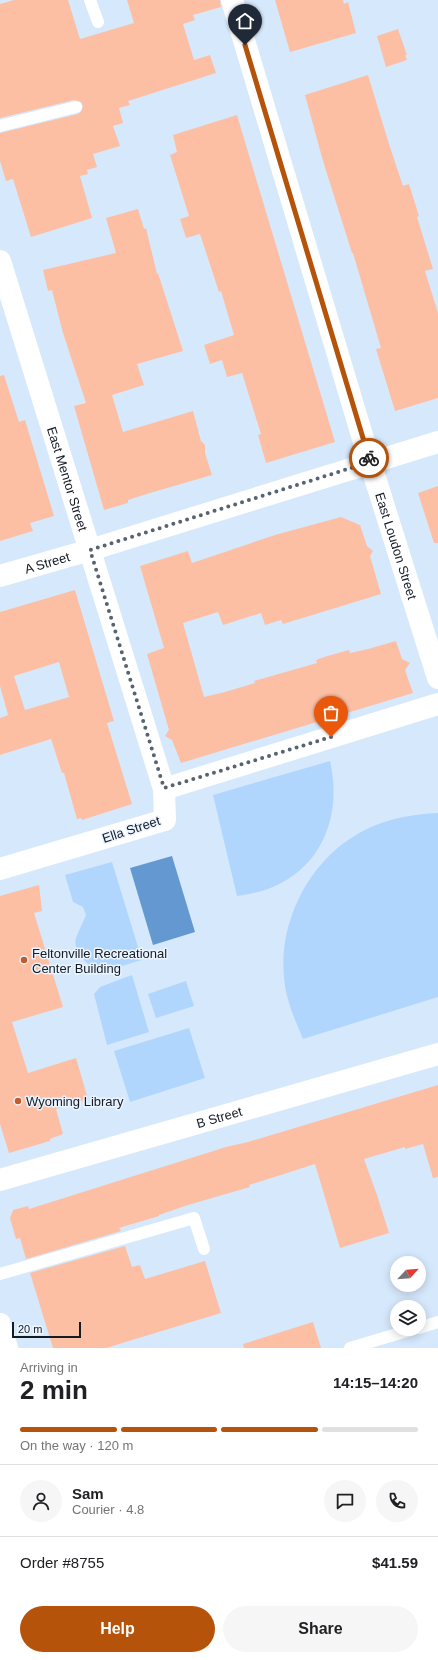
<!DOCTYPE html>
<html lang="en">
<head>
<meta charset="utf-8">
<style>
  body { margin:0; font-family:Arial,sans-serif; background:#f6f6f6; color:#202124; height:100vh; display:flex; flex-direction:column; font-size:15px; white-space:nowrap }
  * { box-sizing:border-box; margin:0 }
  p { font-size:13px; color:#757577 }
  .icon { flex:none; width:22px; height:22px; fill:none; stroke:currentColor; stroke-width:2; stroke-linecap:round; stroke-linejoin:round }
  .map { position:relative; height:1348px; overflow:hidden }
  .details { display:flex; flex-direction:column; background:#fff; flex:1 }
  .details>* { flex:none }
  .needle { width:26px; rotate:64deg }
  .buttons { position:absolute; left:390px; top:1256px; display:grid; gap:8px }
  .buttons a { display:grid; place-items:center; width:36px; height:36px; border-radius:50%; background:#fff; box-shadow:0 2px 10px #0003; font-size:20px }
  .scale { position:absolute; left:12px; bottom:10px; width:69px; box-sizing:border-box; padding-left:4px; border:2px solid #131b23; border-top:0; font-size:11px; line-height:14px; white-space:nowrap; color:#131b23; -webkit-text-stroke:3px #ebf4ff; paint-order:stroke }
  .pin { position:absolute; display:grid; place-items:center; width:34px; height:34px; color:#fff; margin:-41px -17px; border-radius:50% 50% 50% 0; rotate:-45deg; box-shadow:0 0 4px #0007 }
  .pin .icon { rotate:45deg }
  .courier { position:absolute; display:grid; place-items:center; width:40px; height:40px; margin:-20px; border:3px solid #b45309; border-radius:50%; background:#fff; color:#222; box-shadow:0 1px 5px #0007 }
  .head em { font-style:normal; font-weight:800 }
  .head div { display:flex; flex-direction:column-reverse }
  .head { display:flex; align-items:center; justify-content:space-between; height:68px; padding:0 20px }
  h1 { font-size:26px; font-weight:800; line-height:30px }
  .bar { display:grid; grid-template-columns:repeat(4,1fr); gap:6px 4px; align-content:center; height:48px; padding:0 20px }
  .bar i { height:5px; border-radius:3px; background:#e0e0e0 }
  .bar .selected { background:#b45309 }
  .bar p { grid-column:span 4 }
  .line { display:flex; align-items:center; gap:10px; padding:0 20px; border-top:1px solid #e0e0e0 }
  .line div { flex:1 }
  .round { display:grid; place-items:center; flex:none; width:42px; height:42px; border-radius:21px; background:#f6f6f6 }
  .primary-button { display:flex; gap:8px; margin-top:auto; padding:8px 20px }
  .primary-button a { flex:1; height:46px; border-radius:24px; background:#b45309; color:#fff; font-size:16px; font-weight:800; line-height:46px; text-align:center }
  .primary-button a+a { background:#f6f6f6; color:#202124 }
  .map>svg:first-child { display:block }
</style>
</head>
<body>
<div class="map">
<svg width="438" height="1348" viewBox="0 0 438 1348">
  <rect width="100%" height="100%" fill="#d6e8fc"/>
  <path fill="#b0d6fe" d="M330,761c12,52 -6,104 -57,126 -11,5 -24,7 -36,9l-24,-101z
    M438,813v184l-135,42c-6,-14 -12,-28 -16,-43 -16,-68 23,-145 89,-171 20,-8 40,-11 62,-12z
    M112,862l30,98c-22,6 -47,19 -62,-5 -3,-4 -6,-12 -4,-17 3,-8 7,-16 10,-23l-3,-8 -10,-5 -8,-27z
    M132,975l17,57 -42,13 -13,-51 6,-7z
    M186,981l8,25 -38,12 -8,-24z
    M189,1028l16,50 -75,24 -16,-51z"/>
  <path fill="#6399d0" d="M172,856l23,76 -42,13 -23,-77z"/>
  <path fill="#fdbfa4" fill-rule="evenodd" d="M14,0h54l12,39 54,-16 -7,-23h93l1,7 -28,8 2,5 -12,4 11,36 16,-5 6,18 -88,28 2,4 -11,3 4,15 -10,3 7,20 -27,8 4,13 -10,3 1,4 -8,2 12,42 -61,19 -18,-58 -7,2 -6,-20v-28l78,-19 3,-2 2,-6 -2,-4 -7,-2 -74,18v-114z
    M275,0h68l1,4 4,-2 8,31 -66,19z
    M398,29l9,26h-2l2,5 -21,7 -9,-31z
    M368,75l21,69 14,42 6,-2 10,32 -2,1 16,52 -8,2 13,42v85l-43,13 -19,-62 5,-1 -28,-95h-1l-29,-92 -18,-66z
    M237,115l98,327 -69,21 -8,-28 3,-1 -19,-61 -15,4 -5,-17 -12,4 -6,-19 30,-10 -13,-44 -2,1 -19,-58 -14,4 -6,-19 9,-3 -19,-61 7,-3 -4,-17z
    M138,209l6,20 2,-1 11,46 1,-1 25,78 -46,13 7,21 -32,10 11,37 70,-21 8,30 4,4v8l7,22 -62,18 -22,7v3l-24,7 -30,-104 12,-3 -23,-70 -11,-43 -4,1 -5,-21 73,-17 -10,-35z
    M4,375l15,47 6,-2 29,96 -24,7 3,8 -33,10v-165z
    M438,486v57h-4l-16,-50z
    M341,517l19,8 7,21 6,5 -3,5 11,38 -98,30 -2,-4 -16,5 -4,-12 -38,12 -5,-13 -35,11 21,74 21,-5 30,-9 -1,-2 63,-18 -1,-3 8,-3 25,-7 1,3 18,-4 28,-8 6,18 8,4 -5,7 8,23 -232,70 -9,-23 -7,-4 4,-6 -22,-76 17,-6 -24,-82 48,-15 4,12 83,-28z
    M75,590l39,131 -7,2 25,81 -50,16 -1,-2 -4,1 -13,-46h-2l-11,-34 -51,16v-37l8,-3 -8,-29v-74zM59,662l10,35 -44,13 -11,-34z
    M39,885l3,26 -8,2 29,94 -51,15 16,51 48,-15 12,41 -32,10 7,25 -13,5v2l-41,12 -9,-29v-228z
    M438,1085v92l-5,1 -10,-34 -18,5v-2l-41,12 13,36 12,38 -49,15 -25,-84 -66,21 1,2 -62,18 -29,10v1l-40,12 2,3 -95,28 -6,-21 -4,1 -6,-21 3,-8 15,-4 1,3 197,-62 22,-5z
    M125,1246l7,21 8,-2 5,14 60,-18 16,52 -115,35h-53l-23,-75z
    M313,1322l8,26h-77l-1,-4z"/>
  <g fill="none" stroke-linecap="round" stroke-linejoin="round">
    <path stroke="#fff" stroke-width="12" d="M90,0l8,22
      M0,126l76,-19
      M0,1274l194,-56 10,31
      M419,1328l19,-6
      M350,1348l64,-19"/>
    <g stroke="#fff" stroke-width="22">
      <path id="s1" d="M232,0l138,462 68,216"/>
      <path id="s2" d="M0,261l164,528 1,31 -165,49"/>
      <path id="s3" d="M0,576l90,-26 348,-108"/>
      <path d="M164,789l274,-85"/>
      <path id="s4" d="M0,1180l438,-126"/>
    </g>
    <path stroke="#fff" stroke-width="22" d="M0,1324l7,24"/>
  </g>
  <g fill="none" stroke-linecap="round" stroke-linejoin="round">
    <path stroke="#57636f" stroke-width="4" stroke-dasharray="0 7.2" d="M331,737l-167,51 -74,-238 280,-88 -1,-4"/>
    <path stroke="#b45309" stroke-width="5" d="M245,45l124,413"/>
  </g>
  <g fill="#c25d2b" stroke="#ebf4ff" stroke-width="1.5">
    <circle cx="24" cy="960" r="4"/>
    <circle cx="18" cy="1101" r="4"/>
  </g>
  <g text-anchor="middle" stroke-width="3" stroke-linejoin="round" paint-order="stroke">
    <g font-size="13" fill="#131b23" stroke="#ebf4ff">
      <text dy="5" stroke="none"><textPath href="#s2" startOffset="228">East Mentor Street</textPath></text>
      <text dy="5" stroke="none"><textPath href="#s1" startOffset="570">East Loudon Street</textPath></text>
      <text dy="5" stroke="none"><textPath href="#s3" startOffset="49">A Street</textPath></text>
      <text transform="translate(131 829) rotate(-18)" y="5">Ella Street</text>
      <text dy="5" stroke="none"><textPath href="#s4" startOffset="228">B Street</textPath></text>
    </g>
    <g font-size="13" fill="#131b23" stroke="#ebf4ff" text-anchor="start">
      <text x="32" y="958">Feltonville Recreational<tspan x="32" dy="15">Center Building</tspan></text>
      <text x="26" y="1106">Wyoming Library</text>
    </g>
  </g>
</svg>
<div class="buttons">
<a><svg class="needle" viewBox="-14 -14 28 28"><path d="M0-13l5 13h-10z" fill="#e53935"/><path d="M0 13l5-13h-10z" fill="#757577"/></svg></a>
<a><svg class="icon" aria-label="layers" viewBox="0 0 24 24"><path d="M12 4l9 5-9 5-9-5zM3 14l9 5 9-5"/></svg></a>
</div>
<div class="scale">20 m</div>
<div class="pin" style="left:331px;top:737px;background:#ea580c"><svg class="icon" aria-label="bag" viewBox="0 0 24 24"><path d="M5 8h14l-1 12H6zM9 8a3 3 0 0 1 6 0"/></svg></div>
<div class="pin" style="left:245px;top:45px;background:#1f2937"><svg class="icon" aria-label="home" viewBox="0 0 24 24"><path d="M3 11l9-7 9 7M6 9v11h12V9"/></svg></div>
<div class="courier" style="left:369px;top:458px"><svg class="icon" aria-label="bike" viewBox="0 0 24 24"><circle cx="6" cy="16" r="4"/><circle cx="18" cy="16" r="4"/><path d="M6 16l4-8h5l3 8M10 8l3 8H6M13 5h3"/></svg></div>
</div>
<section class="details">
<div class="head"><div><h1>2 min</h1><p>Arriving in</p></div><em>14:15–14:20</em></div>
<div class="bar"><i class="selected"></i><i class="selected"></i><i class="selected"></i><i></i><p>On the way · 120 m</p></div>
<div class="line" style="height:72px"><a class="round"><svg class="icon" aria-label="person" viewBox="0 0 24 24"><circle cx="12" cy="8" r="4"/><path d="M4 21q1-7 8-7t8 7"/></svg></a><div><b>Sam</b><p>Courier · 4.8</p></div><a class="round"><svg class="icon" aria-label="chat" viewBox="0 0 24 24"><path d="M4 5h16v11H9l-5 4z"/></svg></a><a class="round"><svg class="icon" aria-label="phone" viewBox="0 0 24 24"><path d="M5 4h4l2 5-3 2q2 4 5 5l2-3 5 2v4C11 20 4 13 5 4z"/></svg></a></div>
<div class="line" style="height:52px"><div>Order #8755</div><b>$41.59</b></div>
<div class="primary-button"><a>Help</a><a>Share</a></div>
</section>
</body>
</html>
